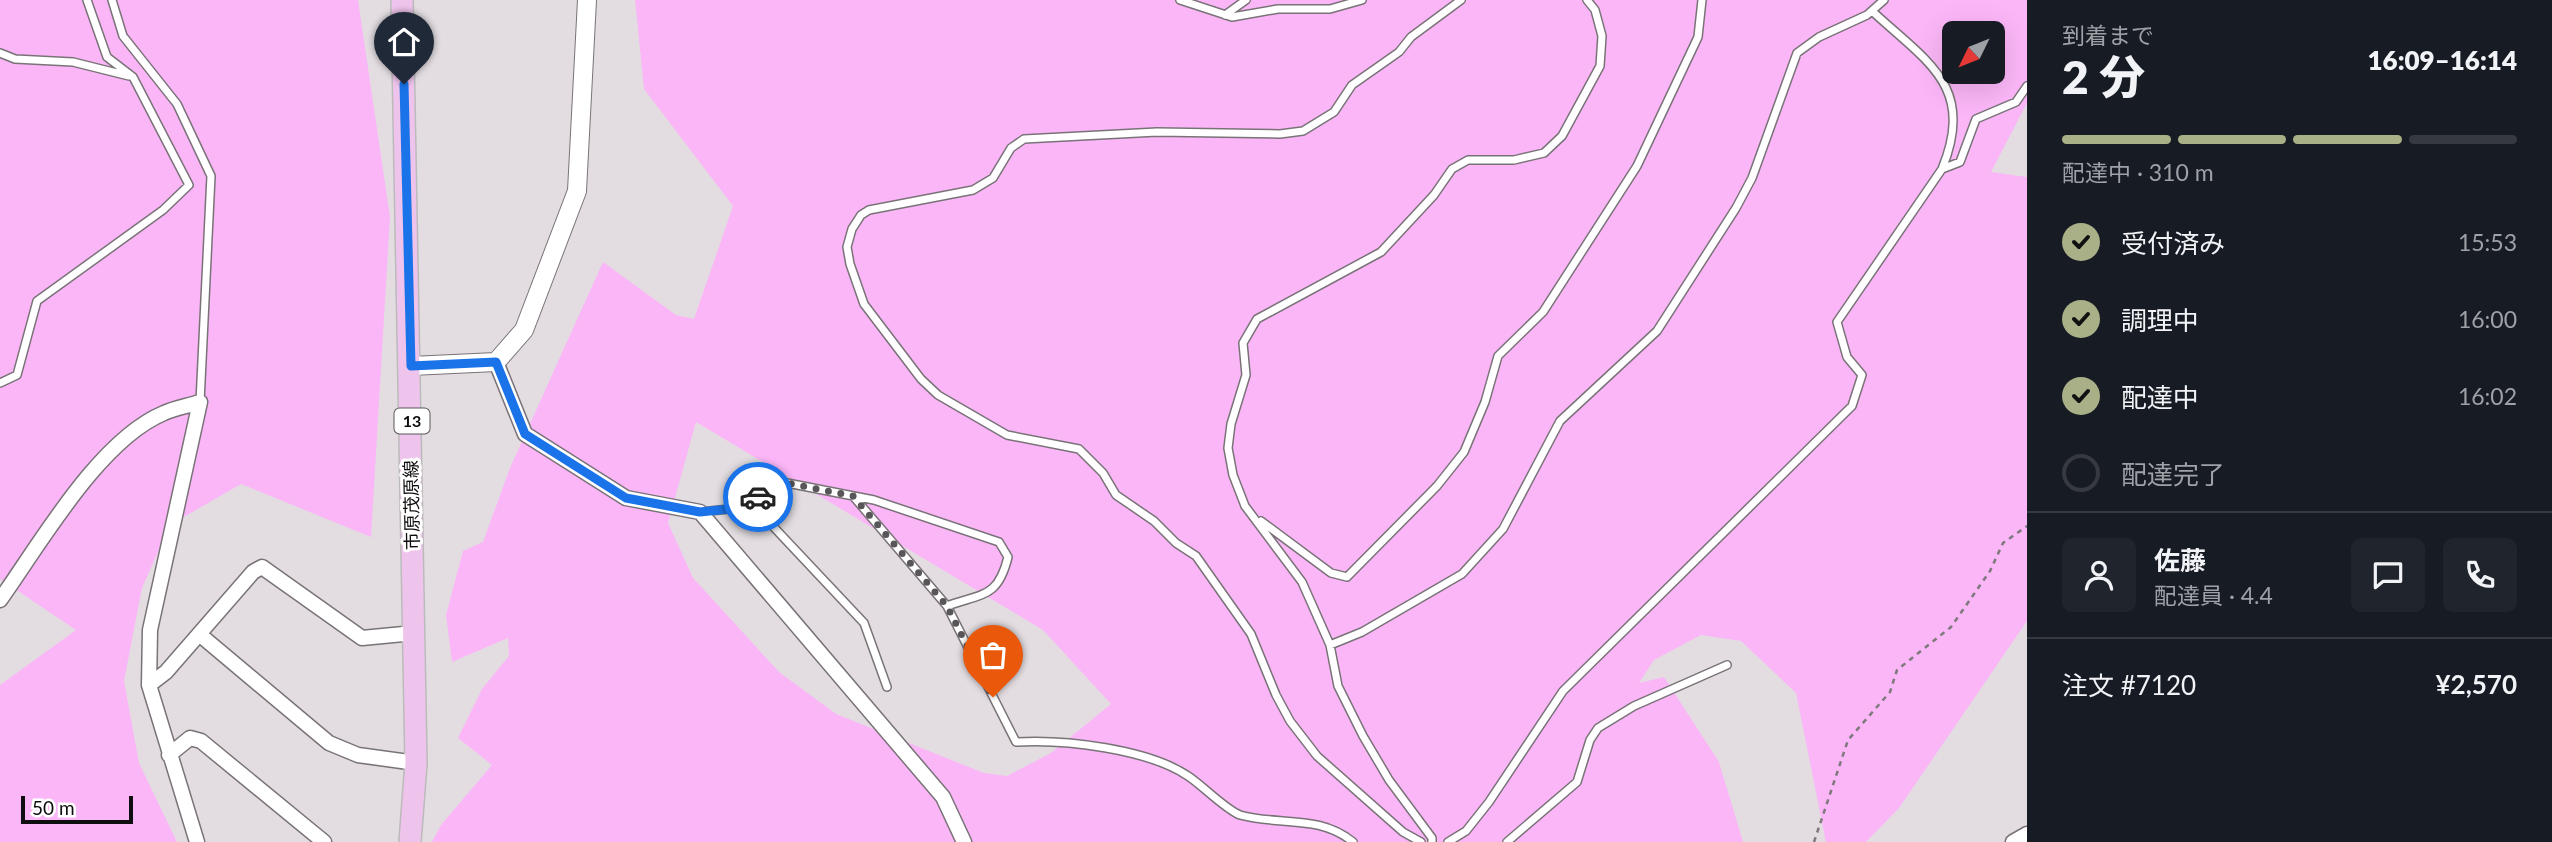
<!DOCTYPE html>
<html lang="ja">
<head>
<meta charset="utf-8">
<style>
  body { margin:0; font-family:Lato,"Noto Sans JP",sans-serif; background:#20242c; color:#f1f3f6; height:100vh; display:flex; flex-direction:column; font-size:26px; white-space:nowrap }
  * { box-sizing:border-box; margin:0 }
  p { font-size:23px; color:#9ea1a6 }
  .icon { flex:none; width:38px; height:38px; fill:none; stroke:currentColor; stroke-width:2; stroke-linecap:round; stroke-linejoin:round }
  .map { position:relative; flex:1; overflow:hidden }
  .details { display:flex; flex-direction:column; background:#171b24; width:525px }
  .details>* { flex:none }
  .needle { width:46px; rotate:227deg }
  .controls { position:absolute; left:1942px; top:21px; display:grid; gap:14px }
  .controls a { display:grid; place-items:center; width:63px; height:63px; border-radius:10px; background:#171b24; box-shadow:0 7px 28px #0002; font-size:35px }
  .scale { position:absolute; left:21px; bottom:18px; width:112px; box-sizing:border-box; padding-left:7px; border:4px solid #0f0d0f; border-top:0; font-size:19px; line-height:24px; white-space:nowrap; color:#0f0d0f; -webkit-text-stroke:5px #fff; paint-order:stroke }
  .pin { position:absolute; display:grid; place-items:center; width:60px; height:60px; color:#fff; margin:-72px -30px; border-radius:50% 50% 50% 0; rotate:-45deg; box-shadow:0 0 7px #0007 }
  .pin .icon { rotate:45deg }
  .courier { position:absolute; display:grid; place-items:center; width:70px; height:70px; margin:-35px; border:5px solid #1a73e8; border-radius:50%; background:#fff; color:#222; box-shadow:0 2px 9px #0007 }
  .headline em { font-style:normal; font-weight:800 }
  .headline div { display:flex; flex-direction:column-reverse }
  .headline { display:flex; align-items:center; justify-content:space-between; height:119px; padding:0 35px }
  h1 { font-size:46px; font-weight:800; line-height:52px }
  .bar { display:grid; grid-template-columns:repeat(4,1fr); gap:10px 7px; align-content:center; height:84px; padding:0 35px }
  .bar i { height:9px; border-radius:5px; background:#363941 }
  .bar .on { background:#a9b087 }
  .bar p { grid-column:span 4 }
  .line { display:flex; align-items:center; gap:18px; padding:0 35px; border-top:2px solid #363941 }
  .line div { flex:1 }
  .round { display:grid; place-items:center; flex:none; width:74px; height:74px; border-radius:10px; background:#20242c }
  ol { padding:0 35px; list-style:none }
  li { display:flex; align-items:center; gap:21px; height:77px }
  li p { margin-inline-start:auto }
  li .icon { padding:7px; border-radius:50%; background:#a9b087; color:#111; stroke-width:4 }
  li:last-child { color:#9ea1a6 }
  li i { width:38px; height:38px; border:4px solid #363941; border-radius:50% }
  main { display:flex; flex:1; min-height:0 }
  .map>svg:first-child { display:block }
</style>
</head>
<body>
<main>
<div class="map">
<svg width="2027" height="842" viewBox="0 0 2027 842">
  <rect width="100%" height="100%" fill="#e3dde2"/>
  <path fill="#fbb6f7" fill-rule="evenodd" d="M0,0h358l32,217 -19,320 -130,-53 -71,41 -28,63 -18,93 15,82 38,79h-177v-157l76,-55 -76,-51z
    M635,0h1392v103l-36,69 36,5v444l-128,187 -33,34h-40l-30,-149 -55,-52 -40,-6 -47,25 -15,23 25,-6 55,85 24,80h-1311l9,-17 51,-60 -34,-27 24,-49 27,-33 -1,-18 -56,24 -6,-47 17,-64 20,-9 27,-74 93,-206 73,53 18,4 39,-113 -89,-117zM1955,33h38v39h-38zM696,422l347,208 68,74 -60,49 -44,23 -23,-3 -148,-59 -57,-42 -86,-94 -25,-55z"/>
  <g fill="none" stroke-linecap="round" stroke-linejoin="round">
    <defs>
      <path id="service" d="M112,0l11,36 54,68 34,72 -11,226
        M1180,0l52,17 46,-8h52l32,-9
        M1225,15l21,-15
        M0,53l15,6 58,3 56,14
        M1942,169l18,-7 16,-43 40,-17 11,-16
        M0,383l17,-8 20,-74 126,-91 26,-25 -56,-108 -26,-20 -20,-57
        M853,496l94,110
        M751,503l113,120 23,64
        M701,512l46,-5 35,-25 92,18 125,42 9,15c-10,41 -25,36 -61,49l69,136c48,-3 132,7 172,34 14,9 38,34 52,39 39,11 79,-1 113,27
        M1261,521l70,52 16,4 90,-91 27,-34 21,-50 13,-46 45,-44 94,-146 61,-129 4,-37
        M1330,645l32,-13 100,-58 41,-45 57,-108 97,-90 79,-123 16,-30 45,-125 22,-16 48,-22 17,-15
        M1421,842l-18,-10 -86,-76 -27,-35 -14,-26 -25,-61 -55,-78 -20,-13 -22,-22 -38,-26 -13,-22 -24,-24 -72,-14 -69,-40 -17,-16 -57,-75 -14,-40 -3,-17 5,-18 9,-14 8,-5 104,-20 20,-12 18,-30 13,-9 133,-7 123,2 23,-3 31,-19 18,-27 47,-33 12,-15 50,-37
        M1432,842v-4l-43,-58 -26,-44 -25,-50 -8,-41 -28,-63 -57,-76 -12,-31 -5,-27 3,-24 15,-49 -3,-32 14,-24 124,-67 53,-57 18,-26 16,-9h46l30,-7 18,-17 38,-70 2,-30 -7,-26 -8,-10
        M1448,842l18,-11 23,-29 74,-111 289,-285 10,-31 -15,-18 -10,-35 105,-153c34,-83 -15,-107 -70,-158
        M1507,842l70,-60 13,-42 8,-12 36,-22 93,-41"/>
      <path id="minor" d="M496,362l29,72 101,64 74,14 243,285 21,45
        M0,600c40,-56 99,-160 164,-187 11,-5 24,-7 36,-11l-50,228 -1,55 48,157
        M199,634l130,109 29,12 58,8
        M149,685l17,-13 87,-100 9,-5 100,71 52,-5
        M169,755l21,-17 11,3 123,101
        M2013,842l14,-8"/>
      <path id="tertiary" d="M411,366l85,-4 28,-32 53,-139 10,-191"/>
      <path id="primary" d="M402,0l14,763 -6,79"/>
    </defs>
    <use href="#service" stroke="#797378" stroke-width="10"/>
    <use href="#minor" stroke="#797378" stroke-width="17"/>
    <use href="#tertiary" stroke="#797378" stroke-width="20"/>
    <use href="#primary" stroke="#bcbbbc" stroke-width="24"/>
    <path stroke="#7d797d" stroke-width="2.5" stroke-dasharray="5 5" stroke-linecap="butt" d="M1814,842l34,-102 42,-48 7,-22 54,-43 39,-56 13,-28 24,-17"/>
    <use href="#service" stroke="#fff" stroke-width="7"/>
    <use href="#minor" stroke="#fff" stroke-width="14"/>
    <use href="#tertiary" stroke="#fff" stroke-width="18"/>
    <use href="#primary" stroke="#eec4ec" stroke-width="21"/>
  </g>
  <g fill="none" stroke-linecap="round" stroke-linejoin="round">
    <path stroke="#595659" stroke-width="7" stroke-dasharray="0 12.6" d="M758,497l24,-15 71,14 94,110 46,91"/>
    <path stroke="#1a73e8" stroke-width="9" d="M404,84l7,282 85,-4 29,72 101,64 74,14 47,-5 11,-10"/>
  </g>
  <g text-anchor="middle" stroke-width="6" stroke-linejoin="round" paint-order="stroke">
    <rect fill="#fff" stroke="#575657" stroke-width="2" x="394.5" y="408.5" width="35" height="25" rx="5"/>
    <g font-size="16" font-weight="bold" fill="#0f0d0f">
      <text x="412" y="427">13</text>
    </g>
    <g font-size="18" fill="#0f0d0f" stroke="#fff">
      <text transform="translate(412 505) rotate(-91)" y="6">市原茂原線</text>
    </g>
  </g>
</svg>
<div class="controls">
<a><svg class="needle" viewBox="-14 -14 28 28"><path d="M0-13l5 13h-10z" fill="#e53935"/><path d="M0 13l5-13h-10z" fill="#9ea1a6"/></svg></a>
</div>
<div class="scale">50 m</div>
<div class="pin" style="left:993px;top:697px;background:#ea580c"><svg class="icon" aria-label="bag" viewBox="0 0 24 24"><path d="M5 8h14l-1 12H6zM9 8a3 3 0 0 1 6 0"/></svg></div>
<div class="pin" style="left:404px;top:84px;background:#1f2937"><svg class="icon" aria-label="home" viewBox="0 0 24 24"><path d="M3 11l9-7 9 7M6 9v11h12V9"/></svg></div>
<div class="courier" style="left:758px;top:497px"><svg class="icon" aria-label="car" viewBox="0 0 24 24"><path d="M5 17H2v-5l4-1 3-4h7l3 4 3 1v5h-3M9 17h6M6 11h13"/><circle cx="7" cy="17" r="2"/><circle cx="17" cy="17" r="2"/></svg></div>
</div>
<section class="details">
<div class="headline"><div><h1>2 分</h1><p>到着まで</p></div><em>16:09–16:14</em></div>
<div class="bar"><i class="on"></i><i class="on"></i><i class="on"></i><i></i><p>配達中 · 310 m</p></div>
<ol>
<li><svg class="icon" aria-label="check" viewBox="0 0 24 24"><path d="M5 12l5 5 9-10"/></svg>受付済み<p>15:53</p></li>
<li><svg class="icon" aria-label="check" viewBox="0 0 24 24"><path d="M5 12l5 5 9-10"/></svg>調理中<p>16:00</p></li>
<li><svg class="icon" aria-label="check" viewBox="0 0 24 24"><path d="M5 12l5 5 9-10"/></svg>配達中<p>16:02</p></li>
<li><i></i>配達完了</li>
</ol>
<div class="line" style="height:126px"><a class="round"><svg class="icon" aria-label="person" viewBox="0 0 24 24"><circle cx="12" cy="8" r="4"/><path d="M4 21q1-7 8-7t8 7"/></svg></a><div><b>佐藤</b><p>配達員 · 4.4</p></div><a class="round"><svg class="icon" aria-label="chat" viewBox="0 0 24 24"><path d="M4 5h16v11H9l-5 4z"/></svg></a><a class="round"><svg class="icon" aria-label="phone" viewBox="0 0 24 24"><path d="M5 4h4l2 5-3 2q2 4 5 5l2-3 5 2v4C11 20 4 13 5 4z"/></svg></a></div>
<div class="line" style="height:91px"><div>注文 #7120</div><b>¥2,570</b></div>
</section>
</main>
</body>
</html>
